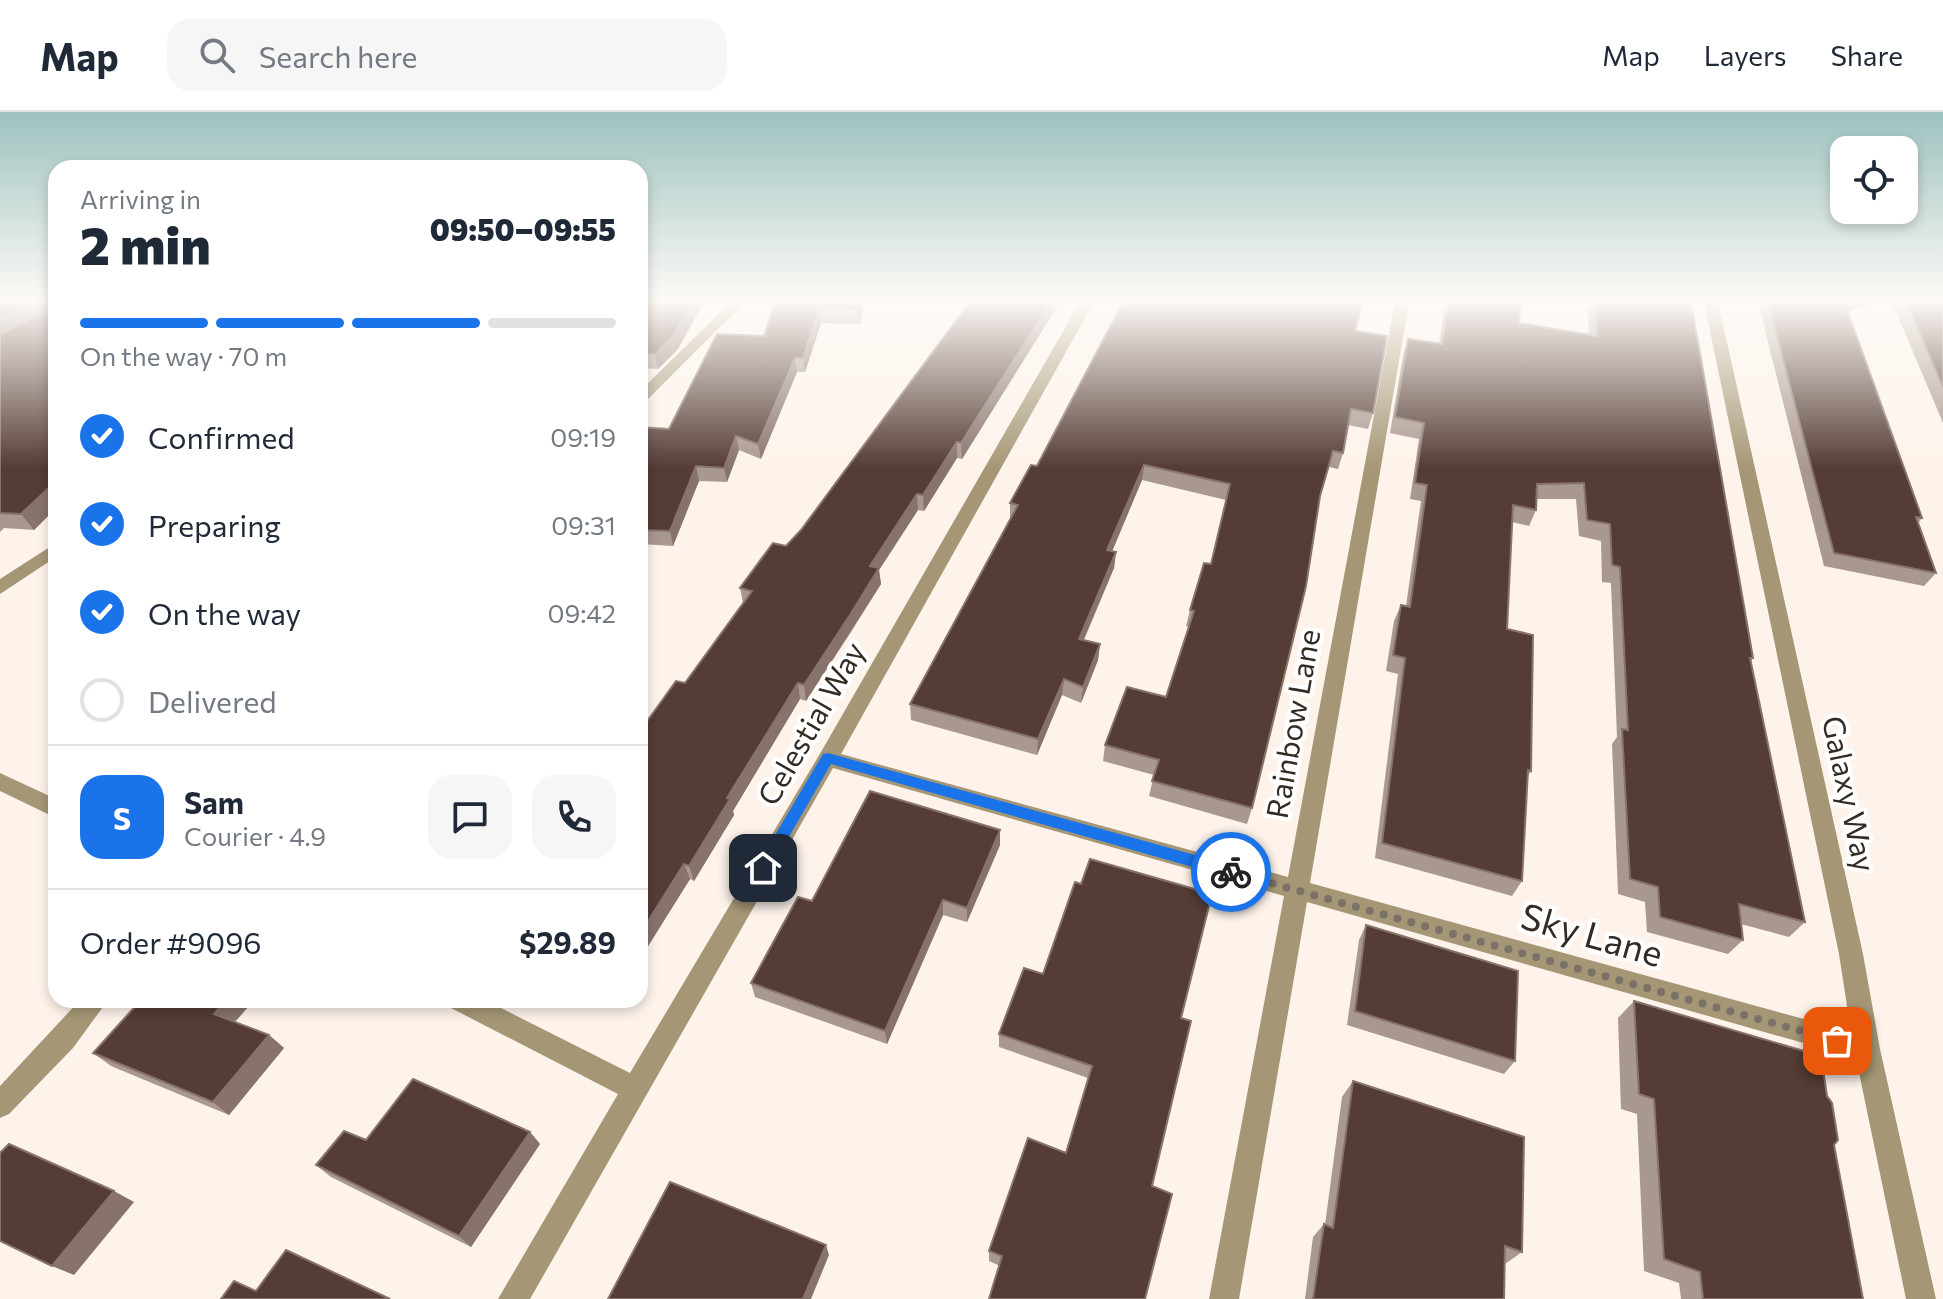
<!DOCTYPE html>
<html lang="en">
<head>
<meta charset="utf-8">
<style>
  body { margin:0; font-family:Commissioner,sans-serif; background:#f6f6f7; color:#1f2937; height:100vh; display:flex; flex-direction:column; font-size:30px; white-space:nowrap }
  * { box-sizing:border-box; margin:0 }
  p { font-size:26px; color:#747a83 }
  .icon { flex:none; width:44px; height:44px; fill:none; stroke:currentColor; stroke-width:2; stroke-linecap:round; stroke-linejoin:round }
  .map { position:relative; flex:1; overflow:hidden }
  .side { position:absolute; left:48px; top:48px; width:600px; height:848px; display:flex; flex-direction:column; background:#fff; border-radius:24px; box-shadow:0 4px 12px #0003 }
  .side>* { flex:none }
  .fabs { position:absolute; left:1830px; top:24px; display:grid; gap:16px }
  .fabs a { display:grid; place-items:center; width:88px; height:88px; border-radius:16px; background:#fff; box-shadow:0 4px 12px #0003; font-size:40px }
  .pin { position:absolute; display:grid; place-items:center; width:68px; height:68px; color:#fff; margin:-34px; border-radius:16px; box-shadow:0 4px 12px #0006 }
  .courier { position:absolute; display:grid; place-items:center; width:80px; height:80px; margin:-40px; border:6px solid #1a73e8; border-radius:50%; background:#fff; color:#222; box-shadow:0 2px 10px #0007 }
  .head em { font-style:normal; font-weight:800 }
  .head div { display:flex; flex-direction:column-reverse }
  .head { display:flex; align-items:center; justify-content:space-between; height:136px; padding:0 32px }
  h1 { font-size:52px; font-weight:800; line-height:60px }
  .bar { display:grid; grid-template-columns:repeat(4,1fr); gap:12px 8px; align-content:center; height:96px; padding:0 32px }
  .bar i { height:10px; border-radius:6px; background:#e0e1e3 }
  .bar .selected { background:#1a73e8 }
  .bar p { grid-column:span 4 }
  .line { display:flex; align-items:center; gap:20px; padding:0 32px; border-top:2px solid #e0e1e3 }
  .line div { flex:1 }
  .round { display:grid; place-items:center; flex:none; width:84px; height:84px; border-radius:24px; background:#f6f6f7 }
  ol { padding:0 32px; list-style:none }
  li { display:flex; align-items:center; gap:24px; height:88px }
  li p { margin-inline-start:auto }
  li .icon { padding:8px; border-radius:50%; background:#1a73e8; color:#fff; stroke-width:4 }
  li:last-child { color:#747a83 }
  li i { width:44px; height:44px; border:4px solid #e0e1e3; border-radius:50% }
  header { display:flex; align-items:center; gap:48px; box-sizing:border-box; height:112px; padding:0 40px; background:#fff; border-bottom:2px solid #e0e1e3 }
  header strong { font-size:38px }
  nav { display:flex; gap:44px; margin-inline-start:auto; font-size:28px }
  .search { width:560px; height:72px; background:#f6f6f7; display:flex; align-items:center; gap:20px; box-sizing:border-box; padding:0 28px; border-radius:24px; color:#747a83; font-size:30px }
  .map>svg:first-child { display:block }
</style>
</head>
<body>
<header>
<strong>Map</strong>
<div class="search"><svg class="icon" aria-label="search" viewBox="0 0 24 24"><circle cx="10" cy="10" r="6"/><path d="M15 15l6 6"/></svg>Search here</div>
<nav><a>Map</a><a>Layers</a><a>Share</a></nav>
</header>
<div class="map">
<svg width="1943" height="1187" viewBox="0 0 1943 1187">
  <rect width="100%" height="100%" fill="#fdf3eb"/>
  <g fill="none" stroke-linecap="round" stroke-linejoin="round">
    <path fill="#a59776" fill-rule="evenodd" d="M731,190h14l-100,100 -5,1v-12z
      M1080,190h14l-253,452 447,123 107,-575h14l-99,581 541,149 -12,-78 -135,-652h14l145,652 17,95 56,250h-30l-50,-241 -549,-156 -68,397h-30l75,-403 -451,-128 -303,531h-32l120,-205 -167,-86 -3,-8h37l145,73 191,-321z
      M56,431v14l-56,37v-15z
      M0,661l56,26v19l-56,-27z
      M80,888h28l-35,48 -64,66 -9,4v-32z"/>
  </g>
  <path fill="#a99890" d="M0,190h56v206l-22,22 -30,-2 -4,4z
    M640,190l38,47 -20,20 -18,-1z
    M775,190h89l-4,22 -39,-1 -16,49h-8l-36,87 -22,-9 -12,32 -28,-1 -26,65 -33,-2v-117l29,2 95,-93z
    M970,190h90l-98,157 -5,-1 -33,53 -6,-1 -39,60 2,14 -30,48 -45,69 -6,-2 -67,112 1,4 -40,66 -4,-2 -50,80v-228l45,-48 58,-80 -3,-15 46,-42 15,-16z
    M1445,190h76l-2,21 70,12 -1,-23 5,-10h98l62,356 -2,3 54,261 -16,15 -48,-13 2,16 -15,14 -81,-22 -2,-30 -27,-8 -6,-150 5,-7 -6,-154 -9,-1 -1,-41 -22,-5 -3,-37h-39l-1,11 -7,16 -17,-4 -5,107 24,142 -3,5 -6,105 -10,15 -137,-38 23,-184 -12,-3 8,-50 7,-16 5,1 15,-105 -11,-2 9,-60 -29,-6 13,-78 5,-16 31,5z
    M1758,190h117l-27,10 74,206 -4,5 18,50 -12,13 -100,-20z
    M1892,190h51v121z
    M1355,219l18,82 -5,16 -20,-4 -5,28 -5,16 -9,-2 -9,30 -68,311 -5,16 -98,-28 5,-21 -51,-14 2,-16 61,-48 23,-70 -3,-1 4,-16 21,-46 15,-64 -84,-20 -30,71 4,1 -2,16 -30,72 16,4 -2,16 -17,43 -19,-8 -25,60 -126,-35 -1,-16 100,-185v-16l27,-37z
    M1000,733l-33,77 -24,-7 -56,129 -132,-47 -4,-14 61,-82z
    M1366,813l149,136 -11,13 -157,-49 12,-85z
    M1634,889l200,144 29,154h-182l-2,-16 -35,-12 -7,-157 -16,-5 -3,-91z
    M249,894l-14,16 34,13 15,13 -55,67 -118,-49 -18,-13z
    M1181,906l-181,248 -11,-5v-10l77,-98 22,-75 -89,-31v-13z
    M1353,969l169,171 -17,12 -1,35h-199l8,-62 11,-13 1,1 17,-128z
    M530,1020l10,12 -69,103 -140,-70 -15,-12 50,-25z"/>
  <path fill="#87736c" d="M31,190h21l4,6 -56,30v-21z
    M693,190h11l-26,47 -20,20 -3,-15z
    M860,190h4l-4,22 -2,-14z
    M1051,190h9l-98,157 -1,-16z
    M1850,190h25l-37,14 7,-12z
    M819,197l2,14 -16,49 -2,-14z
    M795,246l2,14 -36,87 -3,-15z
    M736,324l3,14 -12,32 -3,-14z
    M957,330v16l-33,53 -1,-16z
    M1144,353l-2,15 -36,86 1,-16z
    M696,354l3,15 -26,65 -3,-15z
    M56,369v27l-22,22 -13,-16z
    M917,382l1,16 -39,60 2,14 -75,117 -2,-16 66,-119z
    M1116,440l-2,16 -37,87 2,-16z
    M1100,532l-2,16 -17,43 2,-16z
    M1064,567l-2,16 -25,60 1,-16z
    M798,571l2,16 -67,112 1,4 -40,66 -5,-15 38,-68z
    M1000,718v15l-33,77v-14z
    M684,752l6,15 -50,80v-25z
    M943,788v15l-56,129 -2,-13z
    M226,888h17l6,6 -19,21 -16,-13z
    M269,923l15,13 -55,67 -16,-13z
    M530,1020l10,12 -69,103 -12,-11z
    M114,1079l20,11 -60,73 -22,-9z
    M826,1133l3,10 -18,44h-8z"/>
  <path fill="#553c35" stroke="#87736c" stroke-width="2" d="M0,190h31l-31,15z
    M47,190h9v179l-35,33 -21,-1v-179l47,-24z
    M640,190h53l-18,32 -20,20 -15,-1z
    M775,190h85l-2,8 -39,-1 -16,49h-8l-37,86 -22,-8 -12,32 -28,-2 -26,65 -30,-1v-103l29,2 48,-95 47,2z
    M970,190h81l-90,141 -4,-1 -34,53 -6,-1 -47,72 9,2 -29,47 -46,70 -6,-2 -71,115 3,1 -41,67 -5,-2 -44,70v-189l3,-4 -3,-1v-9l36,-50 9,2 67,-92 -12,-3 33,-45 13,3 15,-16z
    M1123,190h240l-8,29 32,5 -14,77 -22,-4 -8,44 -10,-2 -13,45 -14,90 -54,222 -100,-27 7,-21 -54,-15 22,-58 39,10 28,-86 -4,-1 14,-47 7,1 19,-80 -86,-19 -37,85 9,2 -37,87 21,5 -17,43 -19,-8 -26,60 -128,-35 108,-199 -8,-2 21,-38 6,1z
    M1448,190h73l-2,21 78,13 -2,-34h96l62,356h-3l55,264 -66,-18 4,36 -83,-23 -2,-30 -28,-8 -8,-150 6,1 -8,-163 -8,-2 -2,-41 -23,-4 -3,-37 -47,1 -1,26 -23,-5 -6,124 26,6 -2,136 -3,-1 -6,111 -140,-38 23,-185 -12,-3 8,-50 9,2 17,-122 -12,-2 9,-60 -29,-6 13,-78 34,5z
    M1768,190h82l-5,2 77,214 -6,-1 20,56 -102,-20z
    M1906,190h37v85z
    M870,679l130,39 -33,78 -24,-8 -58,131 -134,-48 47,-86 14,4z
    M1090,747l122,35 -31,124 10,3 -39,165 20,8 -27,105h-156l13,-43 -13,-5 39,-113 38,15 26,-87 -93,-32 25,-66 19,6 32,-92 6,2z
    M1366,813l152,46 -3,90 -160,-50z
    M141,888h85l-12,14 55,21 -56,67 -120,-49z
    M1634,889l187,55 6,40 5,7 6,37 -4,5 29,154h-160l-3,-27 -36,-13 -10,-160 -15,-5z
    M413,967l117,53 -71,104 -143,-71 28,-34 22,9z
    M1353,969l171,56 -2,115 -17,-6 -1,53h-191l11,-75 9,4z
    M9,1032l105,47 -62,75 -52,-25v-88z
    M670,1070l156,63 -23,54h-195z
    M286,1138l104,49h-169l13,-18 22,10z"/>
  <linearGradient id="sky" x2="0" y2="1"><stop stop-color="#9dc2bf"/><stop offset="0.53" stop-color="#fefaf6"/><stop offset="1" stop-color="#fefaf6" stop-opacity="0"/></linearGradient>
  <rect width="1943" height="356" fill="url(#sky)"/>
  <path fill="#1a73e8" d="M828,641l403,112 7,7 -7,6 -400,-114 -63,109h-10v-9l65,-110z"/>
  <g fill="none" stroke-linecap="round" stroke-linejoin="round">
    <path stroke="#7a7169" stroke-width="8" stroke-dasharray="0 14.4" d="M1231,760l606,169"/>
  </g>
  <g text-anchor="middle" stroke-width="8" stroke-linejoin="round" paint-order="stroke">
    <g font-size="30" fill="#342b23" stroke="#fff">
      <text transform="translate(812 612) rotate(-60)" y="10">Celestial Way</text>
      <text transform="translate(1294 612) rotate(-80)" y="10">Rainbow Lane</text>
      <text transform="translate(1848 682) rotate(78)" y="10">Galaxy Way</text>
    </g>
    <g font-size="36" fill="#342b23" stroke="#fff">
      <text transform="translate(1592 823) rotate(16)" y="13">Sky Lane</text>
    </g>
  </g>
</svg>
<div class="fabs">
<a><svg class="icon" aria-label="locate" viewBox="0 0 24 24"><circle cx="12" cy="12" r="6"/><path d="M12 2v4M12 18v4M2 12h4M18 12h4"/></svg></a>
</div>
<div class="pin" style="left:1837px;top:929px;background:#ea580c"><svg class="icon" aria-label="bag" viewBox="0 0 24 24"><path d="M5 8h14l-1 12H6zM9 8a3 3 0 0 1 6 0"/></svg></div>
<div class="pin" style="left:763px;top:756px;background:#1f2937"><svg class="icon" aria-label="home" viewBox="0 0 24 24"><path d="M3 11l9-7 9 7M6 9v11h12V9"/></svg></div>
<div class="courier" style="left:1231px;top:760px"><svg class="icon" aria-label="bike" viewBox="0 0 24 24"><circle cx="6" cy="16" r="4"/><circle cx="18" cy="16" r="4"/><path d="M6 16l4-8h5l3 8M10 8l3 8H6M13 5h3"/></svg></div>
<section class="side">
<div class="head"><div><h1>2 min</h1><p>Arriving in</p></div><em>09:50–09:55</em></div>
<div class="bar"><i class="selected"></i><i class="selected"></i><i class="selected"></i><i></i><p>On the way · 70 m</p></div>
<ol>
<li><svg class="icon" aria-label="check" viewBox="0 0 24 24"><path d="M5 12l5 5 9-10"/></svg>Confirmed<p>09:19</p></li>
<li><svg class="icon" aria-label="check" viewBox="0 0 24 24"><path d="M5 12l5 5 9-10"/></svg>Preparing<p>09:31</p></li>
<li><svg class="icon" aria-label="check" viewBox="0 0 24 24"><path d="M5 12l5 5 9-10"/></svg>On the way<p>09:42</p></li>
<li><i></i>Delivered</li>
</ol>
<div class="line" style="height:144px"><b class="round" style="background:#1a73e8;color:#fff">S</b><div><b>Sam</b><p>Courier · 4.9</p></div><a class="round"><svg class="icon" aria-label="chat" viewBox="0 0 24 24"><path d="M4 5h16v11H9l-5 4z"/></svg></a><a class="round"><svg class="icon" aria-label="phone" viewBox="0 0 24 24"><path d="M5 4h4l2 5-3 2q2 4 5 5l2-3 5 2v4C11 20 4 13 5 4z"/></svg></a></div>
<div class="line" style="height:104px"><div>Order #9096</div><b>$29.89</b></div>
</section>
</div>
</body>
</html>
